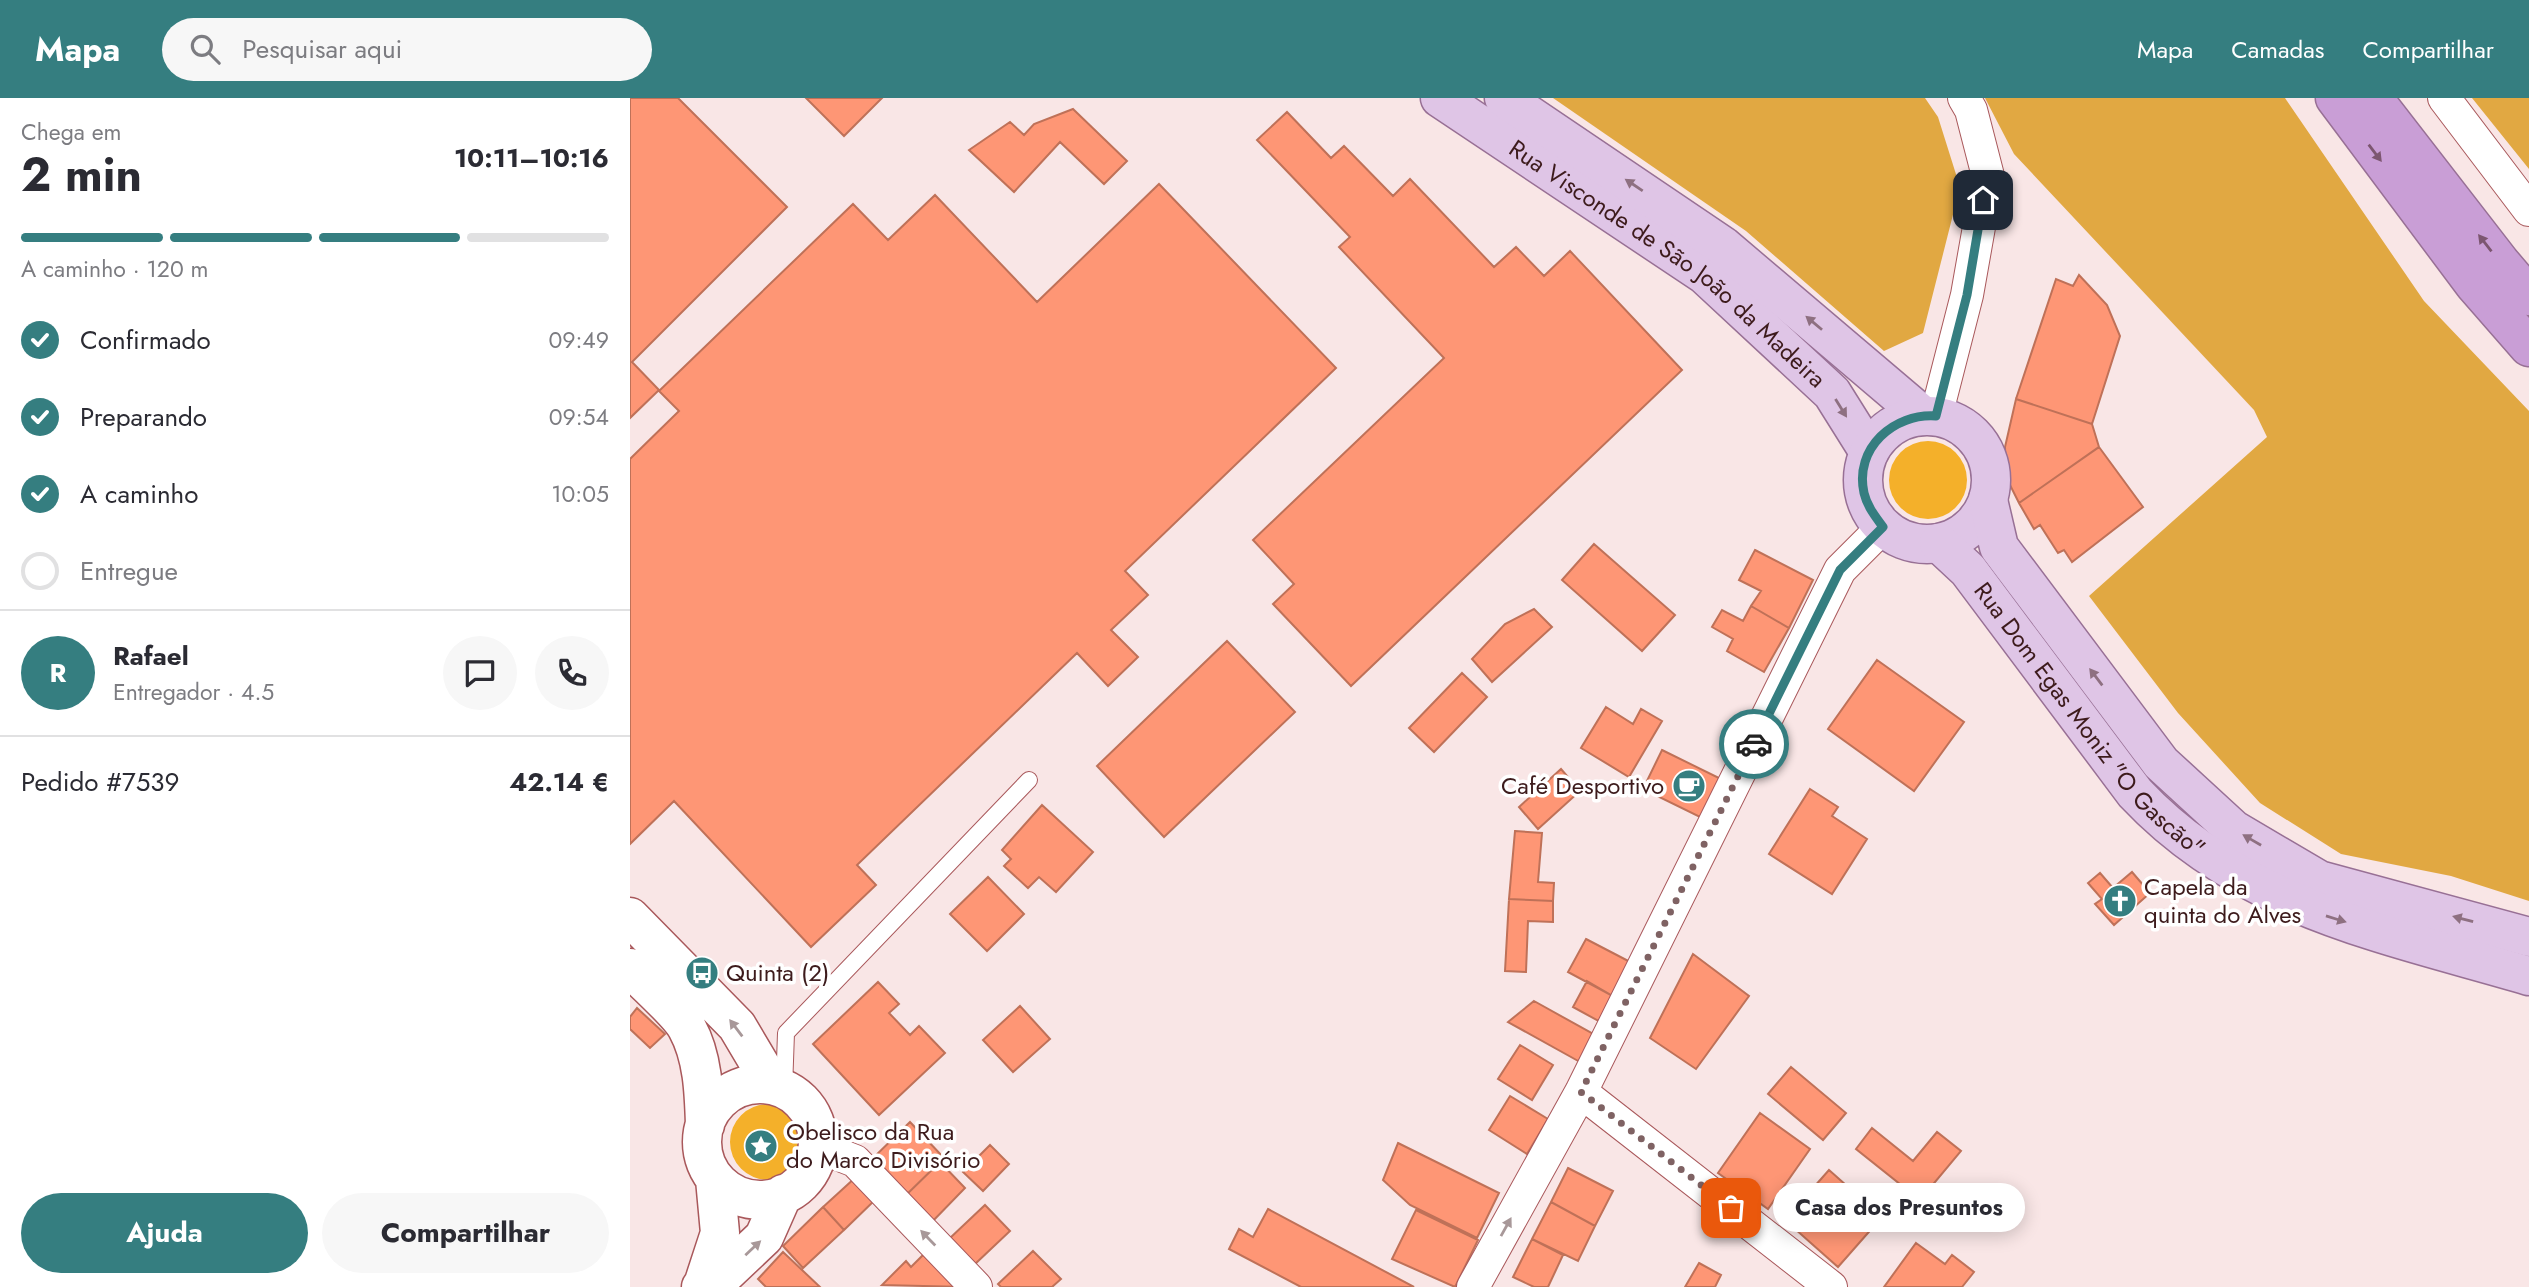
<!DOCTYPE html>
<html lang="pt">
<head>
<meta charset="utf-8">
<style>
  body { margin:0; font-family:Jost,sans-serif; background:#f7f7f7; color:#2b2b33; height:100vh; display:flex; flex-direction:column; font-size:26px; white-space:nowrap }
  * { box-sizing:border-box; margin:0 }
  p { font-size:23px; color:#7c7c81 }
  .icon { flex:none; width:38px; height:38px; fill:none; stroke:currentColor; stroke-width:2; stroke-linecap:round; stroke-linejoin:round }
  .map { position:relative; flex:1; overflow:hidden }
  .panel { display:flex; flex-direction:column; background:#fff; width:630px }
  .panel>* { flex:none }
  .pin { position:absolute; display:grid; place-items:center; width:60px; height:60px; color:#fff; margin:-30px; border-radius:14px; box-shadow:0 4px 10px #0006 }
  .courier { position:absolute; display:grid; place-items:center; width:70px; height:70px; margin:-35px; border:5px solid #357e80; border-radius:50%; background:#fff; color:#222; box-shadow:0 2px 9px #0007 }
  .bubble { position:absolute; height:49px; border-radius:24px; background:#fff; box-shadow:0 4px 18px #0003; font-size:23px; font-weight:700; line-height:49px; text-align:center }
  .headline em { font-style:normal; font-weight:700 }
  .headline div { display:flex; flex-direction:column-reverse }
  .headline { display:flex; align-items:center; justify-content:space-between; height:119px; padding:0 21px }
  h1 { font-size:46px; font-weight:700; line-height:52px }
  .bar { display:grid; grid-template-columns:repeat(4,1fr); gap:10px 7px; align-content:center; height:84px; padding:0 21px }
  .bar i { height:9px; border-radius:5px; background:#e1e1e2 }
  .bar .current { background:#357e80 }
  .bar p { grid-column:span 4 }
  .line { display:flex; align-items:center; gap:18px; padding:0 21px; border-top:2px solid #e1e1e2 }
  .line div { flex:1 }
  .round { display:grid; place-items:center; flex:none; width:74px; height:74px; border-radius:37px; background:#f7f7f7 }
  ol { padding:0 21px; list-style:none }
  li { display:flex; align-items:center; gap:21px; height:77px }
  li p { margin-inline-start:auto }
  li .icon { padding:7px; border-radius:50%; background:#357e80; color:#fff; stroke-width:4 }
  li:last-child { color:#7c7c81 }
  li i { width:38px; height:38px; border:4px solid #e1e1e2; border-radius:50% }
  .cta { display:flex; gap:14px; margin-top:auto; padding:14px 21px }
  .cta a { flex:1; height:80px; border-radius:42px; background:#357e80; color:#fff; font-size:28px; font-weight:700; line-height:80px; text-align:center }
  .cta a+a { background:#f7f7f7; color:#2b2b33 }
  header { display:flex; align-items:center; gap:42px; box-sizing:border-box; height:98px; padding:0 35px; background:#357e80; color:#fff }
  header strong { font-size:33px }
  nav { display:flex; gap:38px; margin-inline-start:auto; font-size:24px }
  .search { width:490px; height:63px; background:#f7f7f7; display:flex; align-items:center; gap:18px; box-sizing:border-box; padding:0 24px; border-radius:38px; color:#7c7c81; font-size:26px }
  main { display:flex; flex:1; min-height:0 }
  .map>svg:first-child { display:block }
</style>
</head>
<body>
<header>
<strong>Mapa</strong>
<div class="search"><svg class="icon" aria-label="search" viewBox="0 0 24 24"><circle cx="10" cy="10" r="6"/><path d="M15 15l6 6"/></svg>Pesquisar aqui</div>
<nav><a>Mapa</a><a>Camadas</a><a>Compartilhar</a></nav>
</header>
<main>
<section class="panel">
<div class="headline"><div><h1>2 min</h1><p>Chega em</p></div><em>10:11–10:16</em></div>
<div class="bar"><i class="current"></i><i class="current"></i><i class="current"></i><i></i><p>A caminho · 120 m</p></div>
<ol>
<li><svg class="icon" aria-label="check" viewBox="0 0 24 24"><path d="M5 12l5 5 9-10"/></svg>Confirmado<p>09:49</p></li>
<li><svg class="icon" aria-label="check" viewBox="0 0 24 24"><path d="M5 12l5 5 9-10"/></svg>Preparando<p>09:54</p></li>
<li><svg class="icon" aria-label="check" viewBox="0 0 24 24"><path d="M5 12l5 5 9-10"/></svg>A caminho<p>10:05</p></li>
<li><i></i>Entregue</li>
</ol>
<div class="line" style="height:126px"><b class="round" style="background:#357e80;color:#fff">R</b><div><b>Rafael</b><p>Entregador · 4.5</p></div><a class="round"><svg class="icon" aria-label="chat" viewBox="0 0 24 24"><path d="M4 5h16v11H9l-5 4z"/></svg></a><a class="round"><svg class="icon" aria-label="phone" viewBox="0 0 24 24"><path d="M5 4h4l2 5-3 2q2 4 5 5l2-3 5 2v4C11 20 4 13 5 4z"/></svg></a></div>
<div class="line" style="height:91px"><div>Pedido #7539</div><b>42.14 €</b></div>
<div class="cta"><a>Ajuda</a><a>Compartilhar</a></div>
</section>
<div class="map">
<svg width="1899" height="1189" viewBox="0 0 1899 1189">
  <rect width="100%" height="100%" fill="#f9e6e6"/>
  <path fill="#f4b02a" d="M1259 382a39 39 0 1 1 78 0a39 39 0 1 1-78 0Z
    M100 1044a38 38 0 1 1 76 0a38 38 0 1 1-76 0Z"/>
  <path fill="#e1a842" d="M923,0h372l13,19 22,70 -37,146 -39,18 -138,-120z
    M1355,0h300l139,203 105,110v490l-78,-25 -110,-22 -81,-51 -82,-90 -89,-117 178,-159 -13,-27 -240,-256z
    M1842,0h57v71z"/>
  <path fill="#fe9675" stroke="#bf7158" stroke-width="2" d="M0,0h48l109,109 -155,155 27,28 -29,28z
    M176,0h76l-38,38z
    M443,11l54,52 -23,23 -44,-42 -46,50 -45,-42 41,-28 14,13 10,-11z
    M657,14l44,46 13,-12 49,50 17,-17 84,88 22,-20 28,29 26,-25 112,119 -331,316 -78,-82 21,-20 -41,-44 191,-182 -105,-111 11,-10 -93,-97z
    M529,86l177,184 -211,203 23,24 -37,35 27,27 -30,29 -31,-33 -220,212 19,20 -65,62 -137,-146 -44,43v-385l49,-48 -20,-20 194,-187 35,36 47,-45 102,107z
    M1449,177l28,30 13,31 -28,88 -76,-25 40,-120 17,7z
    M1386,301l76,25 7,23 -80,56 -13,-26 -1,-30z
    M1469,349l44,60 -71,55 -8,-12 -6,3 -18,-28 -6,4 -15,-26z
    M964,446l81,71 -33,36 -80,-71z
    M1125,452l58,30 -24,48 -38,-22 10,-15 -22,-11z
    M1121,508l38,22 -25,44 -37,-21 6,-12 -21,-12 10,-17 21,11z
    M904,511l18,18 -60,55 -20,-23 33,-35z
    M597,543l68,71 -131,125 -67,-71z
    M1247,562l87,62 -50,69 -86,-62z
    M832,575l25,24 -53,55 -25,-24z
    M976,609l27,17 8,-15 21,12 -33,56 -48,-29z
    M1032,652l61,30 -19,39 -61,-30z
    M931,671l19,22 -42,38 -19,-22z
    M1180,691l28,18 -6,9 35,23 -35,55 -63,-40z
    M412,707l51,47 -37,40 -17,-15 -11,11 -24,-22 7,-7 -9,-9z
    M885,733l27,2 -4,49 16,1 -1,18 -44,-2z
    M1502,774l18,21 -36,32 -19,-21 7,-5 -14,-16 12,-10 13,15z
    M358,779l36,37 -37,37 -37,-37z
    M879,801l44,2v21l-25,-1 -2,51 -21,-1z
    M956,841l50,26 -18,34 -50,-27z
    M1063,856l56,42 -53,73 -46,-31z
    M957,883l31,18 -14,25 -31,-17z
    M248,884l21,22 -10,9 21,22 9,-9 26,27 -66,62 -66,-71z
    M904,903l61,34 -15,27 -72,-40z
    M390,908l30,33 -37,33 -30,-32z
    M7,910l28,26 -15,14 -20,-19v-12z
    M890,947l33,20 -21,35 -34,-21z
    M1161,969l55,46 -23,27 -55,-46z
    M880,998l38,23 -21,35 -38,-24z
    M1130,1015l50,36 -42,60 -50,-36z
    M280,1024l34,36 -41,40 -33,-37z
    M1242,1030l41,33 24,-29 24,19 -41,49 -64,-51z
    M768,1045l101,50 -22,45 -67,-33 -27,-25z
    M360,1047l19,19 -26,27 -20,-19z
    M310,1064l25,26 -36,37 -26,-27z
    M938,1070l45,23 -18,35 -44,-24z
    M1199,1072l53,47 -44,50 -43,-38 21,-24 -10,-9z
    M226,1079l20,22 -32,31 -21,-23z
    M921,1104l44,24 -17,35 -46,-22z
    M355,1107l25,26 -35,33 -25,-26z
    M193,1109l21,23 -41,38 -20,-22z
    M638,1111l146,78h-113l-72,-38 10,-20 14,8z
    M786,1112l62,30 -23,47 -63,-28z
    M902,1141l31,16 -15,32h-14l-21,-10z
    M1286,1145l29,21 7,-9 22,17 -12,15h-78z
    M298,1152l37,37 -83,-2 24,-24 5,6z
    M403,1153l28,28 -9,8h-51l-3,-3z
    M153,1154l37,35h-54l-8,-8z
    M1069,1165l22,12 -6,12h-30z"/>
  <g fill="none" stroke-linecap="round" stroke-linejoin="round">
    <defs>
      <path id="lane" d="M154,991l2,-56 243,-253"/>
      <path id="street" d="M1814,0l85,112
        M1306,318l31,-121 21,-119 -17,-66 -7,-12
        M951,994l250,195
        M189,1049l36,14 121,126
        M843,1189l108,-195 259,-522 43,-43"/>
      <path id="secondary" d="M0,819l107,109 35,59
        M0,870c14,14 49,45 57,60 16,29 17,65 18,97
        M72 1044a58 58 0 1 1 116 0a58 58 0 1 1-116 0Z
        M73,1187l17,-52 -5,-54
        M71,1189l25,-14 38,-36 19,-43"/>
      <g id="primary">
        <path id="s1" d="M810,0l265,177 127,118 37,59"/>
        <path d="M874,0l219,148 199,169"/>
        <circle cx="1297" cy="382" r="64"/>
        <path d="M1358,402l11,47 162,216 73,67 85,50 210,57"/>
        <path id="s2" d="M1309,445l29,27 167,223c108,115 248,140 394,183"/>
      </g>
      <path id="highway" d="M1705,0l139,186 55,63
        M1743,0l127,164 29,34"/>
    </defs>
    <use href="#lane" stroke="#a9585b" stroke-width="18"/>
    <use href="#street" stroke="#a9585b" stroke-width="34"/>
    <use href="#secondary" stroke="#a9585b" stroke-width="41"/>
    <use href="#primary" stroke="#987095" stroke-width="41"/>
    <use href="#highway" stroke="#987095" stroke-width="41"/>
    <use href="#lane" stroke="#fff" stroke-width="16"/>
    <use href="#street" stroke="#fff" stroke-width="32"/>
    <use href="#secondary" stroke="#fff" stroke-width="38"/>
    <use href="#primary" stroke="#dfc5e6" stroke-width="38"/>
    <use href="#highway" stroke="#c99ed6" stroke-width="38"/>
  </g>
  <defs><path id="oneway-solid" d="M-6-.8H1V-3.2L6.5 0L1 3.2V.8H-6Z" transform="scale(1.75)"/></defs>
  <g fill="#7c5670">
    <use href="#oneway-solid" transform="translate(1745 55) rotate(53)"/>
    <use href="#oneway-solid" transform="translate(1855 145) rotate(-128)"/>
  </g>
  <g fill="#8e7081">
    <use href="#oneway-solid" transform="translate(1004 87) rotate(-146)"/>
    <use href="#oneway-solid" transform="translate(1184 225) rotate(-140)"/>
    <use href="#oneway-solid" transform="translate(1211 310) rotate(58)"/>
    <use href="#oneway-solid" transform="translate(1466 579) rotate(-127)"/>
    <use href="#oneway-solid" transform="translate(1622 742) rotate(-150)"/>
    <use href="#oneway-solid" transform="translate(1706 821) rotate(17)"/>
    <use href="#oneway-solid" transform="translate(1833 821) rotate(-165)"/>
  </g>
  <g fill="#a89899">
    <use href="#oneway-solid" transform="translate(106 930) rotate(-127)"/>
    <use href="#oneway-solid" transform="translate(876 1129) rotate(-61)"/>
    <use href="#oneway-solid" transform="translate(298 1140) rotate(-134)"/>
    <use href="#oneway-solid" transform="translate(123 1150) rotate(-43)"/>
  </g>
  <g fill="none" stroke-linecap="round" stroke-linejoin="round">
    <path stroke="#7f6263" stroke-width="7" stroke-dasharray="0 12.6" d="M1101,1110l-150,-116 173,-348"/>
    <path stroke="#357e80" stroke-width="9" d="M1124,646l86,-174 43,-43c-8,-11 -16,-21 -19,-34 -10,-45 30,-80 72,-77l31,-121 16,-95"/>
  </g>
  <defs>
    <symbol id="cafe-disc" viewBox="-11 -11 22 22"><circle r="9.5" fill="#357e80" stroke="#fff"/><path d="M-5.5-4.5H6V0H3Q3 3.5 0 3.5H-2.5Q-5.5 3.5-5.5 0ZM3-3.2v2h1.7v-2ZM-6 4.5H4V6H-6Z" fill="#fff"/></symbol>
    <symbol id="church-disc" viewBox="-11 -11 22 22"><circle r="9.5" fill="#357e80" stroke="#fff"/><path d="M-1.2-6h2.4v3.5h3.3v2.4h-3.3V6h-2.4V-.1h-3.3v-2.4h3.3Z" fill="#fff"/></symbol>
    <symbol id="bus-disc" viewBox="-11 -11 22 22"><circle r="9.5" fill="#357e80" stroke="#fff"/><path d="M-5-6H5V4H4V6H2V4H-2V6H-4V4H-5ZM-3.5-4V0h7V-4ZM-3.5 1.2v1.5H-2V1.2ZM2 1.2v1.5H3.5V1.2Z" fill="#fff"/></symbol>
    <symbol id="sight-disc" viewBox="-11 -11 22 22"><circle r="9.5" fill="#357e80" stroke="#fff"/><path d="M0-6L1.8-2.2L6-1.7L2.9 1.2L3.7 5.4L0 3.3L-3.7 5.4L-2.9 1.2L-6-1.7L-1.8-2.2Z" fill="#fff"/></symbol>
  </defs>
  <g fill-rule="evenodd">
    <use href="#cafe-disc" x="1040" y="669" width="38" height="38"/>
    <use href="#church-disc" x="1471" y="784" width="38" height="38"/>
    <use href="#bus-disc" x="53" y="856" width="38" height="38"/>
    <use href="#sight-disc" x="112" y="1029" width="38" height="38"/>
  </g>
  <g text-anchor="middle" stroke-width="7" stroke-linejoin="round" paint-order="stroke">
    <g font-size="24" fill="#3d1b1c" stroke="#fff">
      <text dy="8" stroke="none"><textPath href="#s1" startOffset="282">Rua Visconde de São João da Madeira</textPath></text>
      <text dy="8" stroke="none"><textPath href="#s2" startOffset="233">Rua Dom Egas Moniz "O Gascão"</textPath></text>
    </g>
    <g font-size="24" fill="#3d1b1c" stroke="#fff" text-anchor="start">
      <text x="1034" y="696" text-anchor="end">Café Desportivo</text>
      <text x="1514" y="797">Capela da<tspan x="1514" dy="28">quinta do Alves</tspan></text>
      <text x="96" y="883">Quinta (2)</text>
      <text x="156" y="1042">Obelisco da Rua<tspan x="156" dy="28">do Marco Divisório</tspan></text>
    </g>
  </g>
</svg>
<div class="pin" style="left:1101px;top:1110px;background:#ea580c"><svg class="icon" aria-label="bag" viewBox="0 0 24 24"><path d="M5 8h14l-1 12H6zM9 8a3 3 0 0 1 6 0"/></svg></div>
<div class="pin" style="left:1353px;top:102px;background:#1f2937"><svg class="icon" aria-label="home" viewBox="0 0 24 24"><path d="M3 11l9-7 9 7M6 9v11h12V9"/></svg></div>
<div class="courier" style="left:1124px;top:646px"><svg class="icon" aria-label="car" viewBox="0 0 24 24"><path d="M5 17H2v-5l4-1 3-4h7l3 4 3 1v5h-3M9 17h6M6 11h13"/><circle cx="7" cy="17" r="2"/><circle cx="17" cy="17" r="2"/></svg></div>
<div class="bubble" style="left:1143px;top:1085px;width:252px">Casa dos Presuntos</div>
</div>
</main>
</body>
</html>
